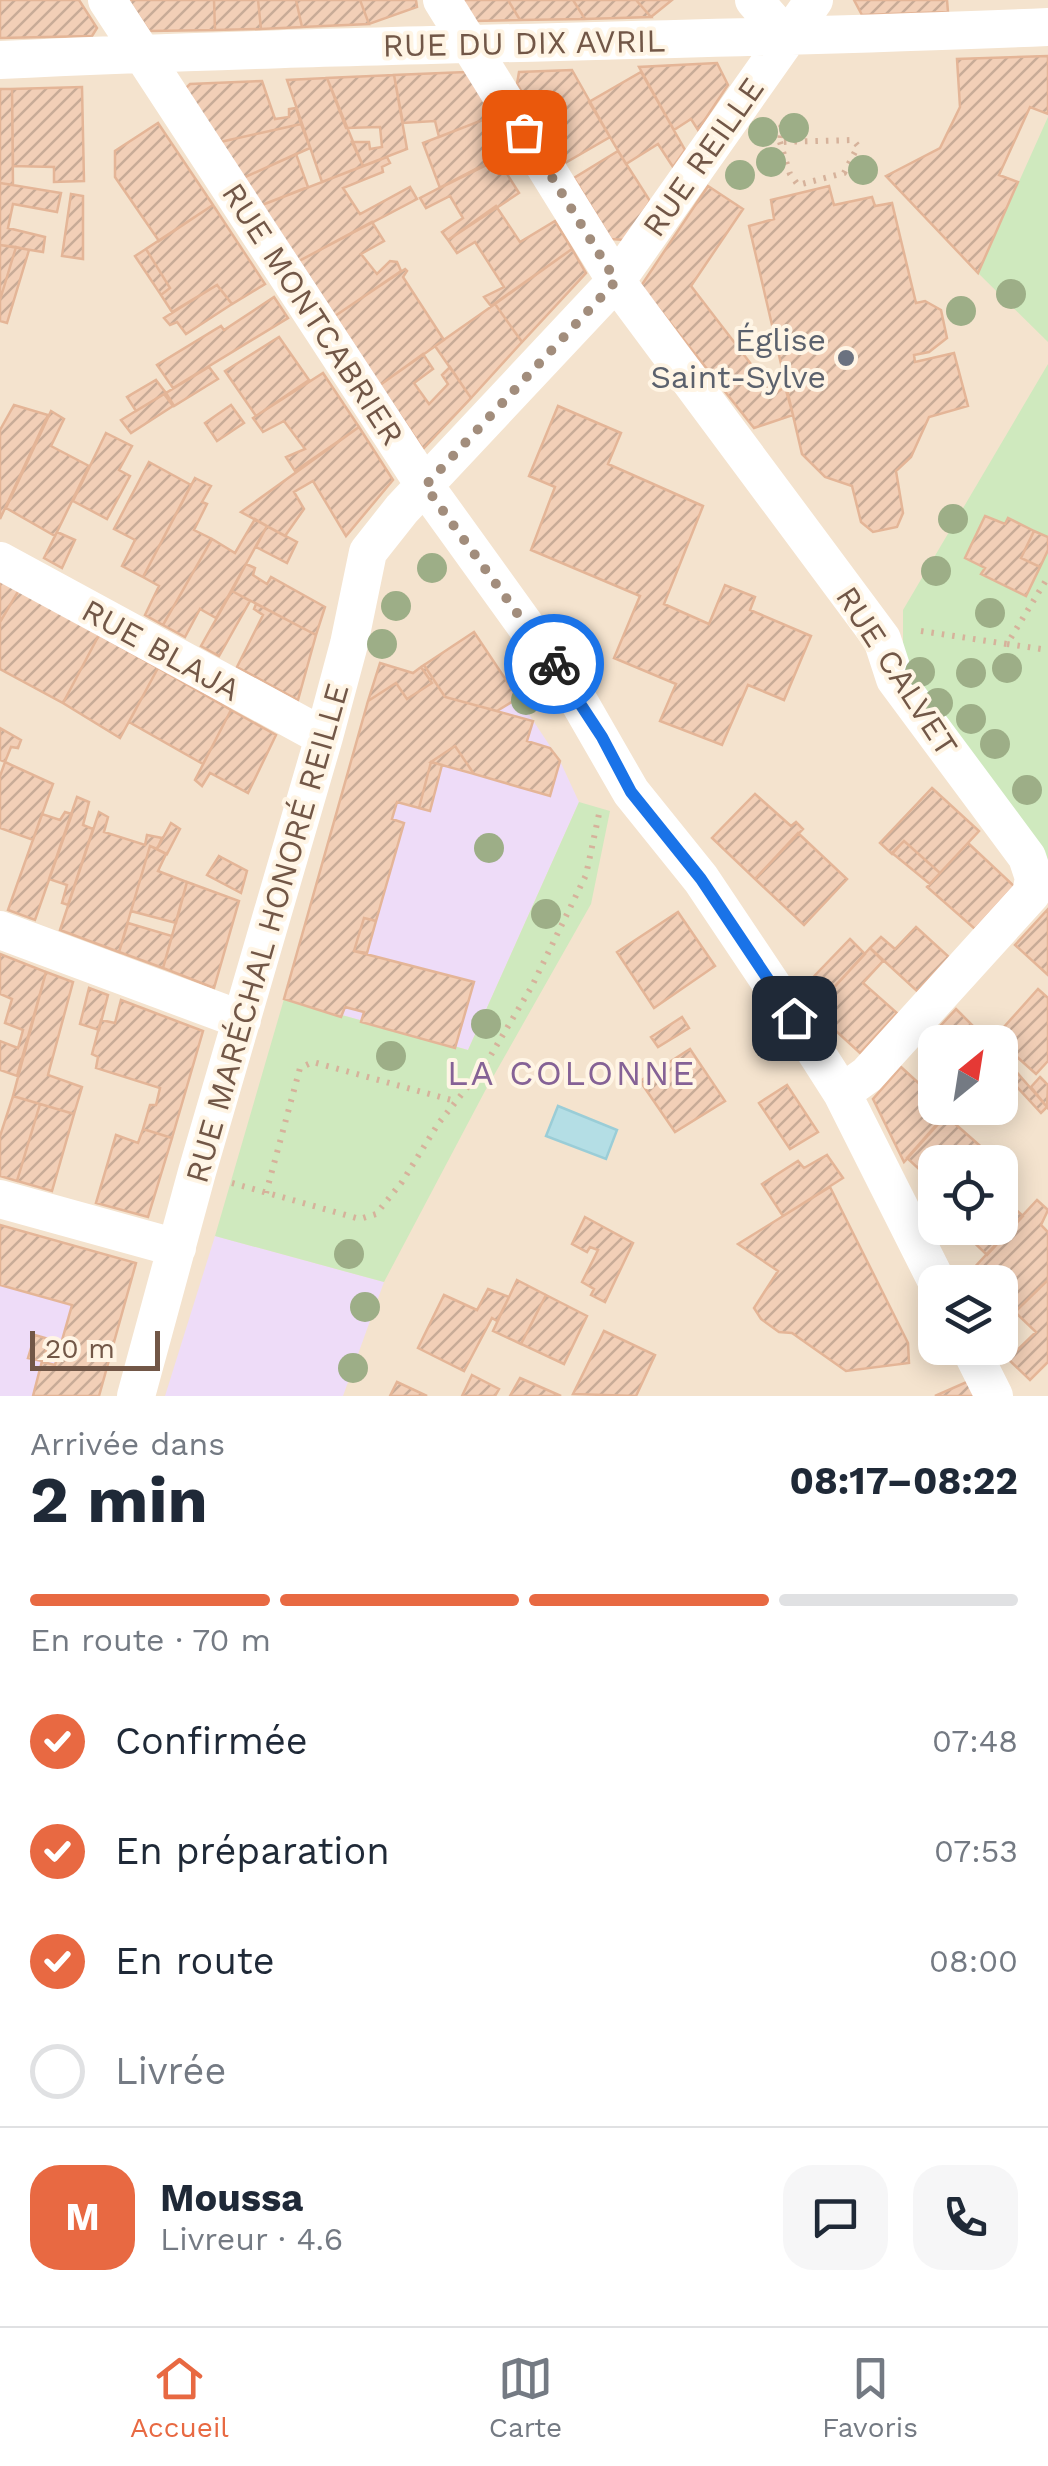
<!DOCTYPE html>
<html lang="fr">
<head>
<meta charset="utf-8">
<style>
  body { margin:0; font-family:"Work Sans",sans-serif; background:#f6f6f7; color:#1f2937; height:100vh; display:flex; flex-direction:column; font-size:38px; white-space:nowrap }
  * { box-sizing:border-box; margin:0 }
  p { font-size:32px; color:#747a83 }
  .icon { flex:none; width:55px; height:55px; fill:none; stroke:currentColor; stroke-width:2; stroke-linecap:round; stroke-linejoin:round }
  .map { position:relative; height:1396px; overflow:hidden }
  .details { display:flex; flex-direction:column; background:#fff; flex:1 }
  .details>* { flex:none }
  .needle { width:65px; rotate:30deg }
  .controls { position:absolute; left:918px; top:1025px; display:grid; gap:20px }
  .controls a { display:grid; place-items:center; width:100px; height:100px; border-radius:20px; background:#fff; box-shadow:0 5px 25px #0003; font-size:50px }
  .scale { position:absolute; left:30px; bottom:25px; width:130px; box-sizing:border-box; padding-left:10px; border:5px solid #725747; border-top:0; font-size:28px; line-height:35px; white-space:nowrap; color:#725747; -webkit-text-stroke:8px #fff5e5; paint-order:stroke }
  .pin { position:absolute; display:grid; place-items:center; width:85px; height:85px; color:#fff; margin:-42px; border-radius:20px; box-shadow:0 5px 15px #0006 }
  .courier { position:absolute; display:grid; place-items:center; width:100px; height:100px; margin:-50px; border:8px solid #1a73e8; border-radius:50%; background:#fff; color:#222; box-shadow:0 2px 12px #0007 }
  .headline em { font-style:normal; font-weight:700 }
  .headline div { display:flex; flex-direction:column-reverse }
  .headline { display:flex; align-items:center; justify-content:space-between; height:170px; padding:0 30px }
  h1 { font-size:65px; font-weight:700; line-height:75px }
  .bar { display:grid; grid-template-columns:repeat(4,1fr); gap:15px 10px; align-content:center; height:120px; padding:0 30px }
  .bar i { height:12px; border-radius:8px; background:#e0e1e3 }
  .bar .on { background:#e86942 }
  .bar p { grid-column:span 4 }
  .line { display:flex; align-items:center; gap:25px; padding:0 30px; border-top:2px solid #e0e1e3 }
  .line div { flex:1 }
  .round { display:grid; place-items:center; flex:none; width:105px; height:105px; border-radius:30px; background:#f6f6f7 }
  ol { padding:0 30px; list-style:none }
  li { display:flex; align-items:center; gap:30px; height:110px }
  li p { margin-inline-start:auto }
  li .icon { padding:10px; border-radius:50%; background:#e86942; color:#fff; stroke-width:4 }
  li:last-child { color:#747a83 }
  li i { width:55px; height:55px; border:5px solid #e0e1e3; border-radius:50% }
  .tabs { display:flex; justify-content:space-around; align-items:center; height:140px; border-top:2px solid #e0e1e3; background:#fff; font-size:28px; color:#747a83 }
  .tabs a { display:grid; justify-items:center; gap:5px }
  .tabs .on { color:#e86942 }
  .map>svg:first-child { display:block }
</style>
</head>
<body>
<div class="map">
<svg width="1048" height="1396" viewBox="0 0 1048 1396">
  <defs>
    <pattern id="building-hatch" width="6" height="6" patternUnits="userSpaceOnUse" patternTransform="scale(2.5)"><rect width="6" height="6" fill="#f2cfb7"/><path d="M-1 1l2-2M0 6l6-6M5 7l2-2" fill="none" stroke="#c8ab97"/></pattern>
  </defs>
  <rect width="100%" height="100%" fill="#fcf1df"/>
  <path fill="#f4e3ce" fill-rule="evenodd" d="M0,0h1048v1396h-1048zM935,1042h65v66h-65zM935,1162h65v66h-65zM935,1282h65v66h-65z"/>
  <path fill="#eedcf8" d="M474,632l86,129 19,41 -111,248 -184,-51 96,-336 33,10z
    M0,1225l136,38 -37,133h-99z
    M215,1236l169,46 -41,114h-178z"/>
  <path fill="#cfe9be" d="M1048,117v225l-70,-69z
    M1048,364v513l-145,-219v-48z
    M579,802l31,9 -19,93 -106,187 -101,191 -169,-46 69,-237 184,51z"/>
  <path fill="#b4dee5" stroke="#9acdd7" stroke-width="2.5" d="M558,1106l59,24 -11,29 -60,-23z"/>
  <path fill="url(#building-hatch)" stroke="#e4b597" stroke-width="2.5" d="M0,0h79l18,28 -5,8 -92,2z
    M128,0h86l1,30 -66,1z
    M214,0h44l3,29 -46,1z
    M258,0h38l6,27 -41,2z
    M296,0h64l9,24 -67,3z
    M360,0h56l1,7 -48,17z
    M462,0h46l12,20 -46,1z
    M508,0h65l12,19 -65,1z
    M573,0h63l15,17 -66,2z
    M636,0h36l-21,17z
    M854,0h93l1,12 -86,3z
    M1048,56v58l-18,-7 -31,68 19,7 -40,91 -92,-97 54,-28 20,-41 -3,-48z
    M717,63l11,22 -30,45 -7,-11 -17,11 -35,-63z
    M572,70l38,67 -45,26 -48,-79 2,-12z
    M466,72l27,44 -54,21 -4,-16 -32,2 -9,-48z
    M641,72l44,78 -12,17 -15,-23 -32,20 -37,-62z
    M394,75l13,74 -44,17 -11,-24h17l1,7 12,-2 -2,-20 -34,1 -19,-50z
    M327,78l36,88 -41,16 -35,-102z
    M262,81l13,38 14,-2v-8l7,-1 5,16 -81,18 -35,-53 5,-5z
    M82,87l2,94 -30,1v-15l-41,-1 -1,-77z
    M0,89h12l1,96 -13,-2z
    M493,116l20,36 -73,36 -17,-45z
    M158,123l55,82 -54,36 -44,-64v-26z
    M301,124l9,24 -67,30 -23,-36z
    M618,151l32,50 -25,39 -14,-1 -37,-61z
    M296,154l12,33 -46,18 -19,-27z
    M387,157l3,6 -8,4 1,5 -40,16 17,26 50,-27 7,12 -118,62 -37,-56z
    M497,158l22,35 -71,47 -6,-8 21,-14 -13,-22 -24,12 -6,-10z
    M0,183l61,10 -4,19 -44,-8 -5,24 37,9 -2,15 -43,-7z
    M708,186l35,23 -52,77 83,108 11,-7 8,28 -39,13 -113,-142z
    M829,186l5,19 38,-8 3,9 17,-3 24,100 9,-2 16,9 6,28 -18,14 -15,3 1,7 39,-9 14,53 -39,11 -18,40 -15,14 7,42 -6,14 -24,5 -12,-10 -9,-36 -27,-9 -23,-23 -53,-228 25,-7 -3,-19z
    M71,194l12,2v63l-21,-3z
    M213,205l52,79 -33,20 -15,-19 -45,27 -11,-17 9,-7 -24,-39z
    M496,206l24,36 35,-21 17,28 -81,57 -7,-9 20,-10 -29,-45 -18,11 -9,-13z
    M372,222l12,19 -23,13 16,20 13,-13 7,1 4,9 -66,45 -36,-55z
    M0,245l16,2 -16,53z
    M16,247l13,3 -22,73 -7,-2v-21z
    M146,249l24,39 -9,7 -26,-39z
    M572,249l14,24 -64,69 -27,-38z
    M405,269l2,2 -4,6 41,63 -64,45 -45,-69z
    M217,285l15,19 -46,30 -9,-12 -7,3 -6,-7z
    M274,297l14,21 -115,70 -16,-23 64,-39 3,4z
    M495,304l27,38 -51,56 -36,-52z
    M279,337l30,43 -53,36 -31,-45z
    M423,354l10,15 -19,14 15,21 19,-20 -6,-9 8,-8 21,31 -48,51 -43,-64z
    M209,367l9,12 -44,27 -8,-13z
    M323,373l36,54 -64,44 -9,-14 19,-8 -21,-28 -21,11 -10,-14z
    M156,380l10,13 -30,18 -9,-14z
    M164,394l9,12 -42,27 -10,-13z
    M14,405l34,10 -48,104v-89z
    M231,405l13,18 -27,18 -12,-18z
    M558,406l63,27 -13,31 95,42 -39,98 45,20 16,-39 30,12 -5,13 61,26 -27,64 -36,-15 -26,60 -62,-24 16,-37 -62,-26 26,-62 -109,-46 24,-63 -26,-11z
    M51,411l13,8 -13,27 38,20 -34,70 -49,-28z
    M359,427l34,53 -47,56 -33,-55 -19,11 10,17 -19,27 -44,-24z
    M106,433l26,13 -13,24 11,6 -23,43 -34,-18z
    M149,462l42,23 -48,92 -21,-11 13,-26 -21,-11z
    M195,478l16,8 -9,16 5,2 -13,26 18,9 -49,86 -18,-10 14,-29 -16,-9z
    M985,516l20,8 3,-6 26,13 -13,27 19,9 -14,29 -45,-22 4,-6 -20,-10z
    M255,519l12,7 -51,92 -16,-9 -15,28 -22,-12 49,-86 23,14z
    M267,526l30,16 -10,21 -31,-16z
    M1034,531l14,6v13l-8,17 -19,-9z
    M57,532l18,8 -13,28 -18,-10z
    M246,564l9,4 -2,7 14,9 4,-7 54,30 -9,28 -84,-44z
    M0,580l19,10 -19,32z
    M19,590l80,45 -36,68 -63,-34v-47z
    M232,591l18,10 -31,55 -18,-10z
    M256,604l60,31 -18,65 -61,-33 26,-52 -9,-6z
    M474,632l44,66 -21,13 -52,-14 -21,-32z
    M99,635l59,33 -38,70 -57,-35z
    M380,663l33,10 8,-6 11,16 -25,16 -11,-16 -28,18z
    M424,665l21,32 88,24 -6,20 23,7 10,13 -10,35 -76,-22 -19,-28 -24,16 -12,46 -22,-6 -5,17 12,4 -28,98 -12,-3 -10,33 120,31 -19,66 -94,-26 3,-10 -19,-5 -4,10 -57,-18 84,-298 28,-18 11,16 25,-16 -11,-16z
    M158,668l73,42 -28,54 -74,-42z
    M231,710l45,25 -28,58 -38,-20 -8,13 -7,-6z
    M0,728l21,12 -3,8 -7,-1 -6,15 -5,-2z
    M455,746l19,28 -43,-12z
    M5,762l48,22 -20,56 -33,-12v-52z
    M431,762l11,3 -12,46 -11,-3z
    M932,788l47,43 -39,42 -36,-32 -12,13 -12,-11z
    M755,794l36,32 5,-4 7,7 -48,50 -43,-41z
    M77,797l12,5 -6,23 10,4 -25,76 -6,-2 5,-18 -18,-6z
    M65,812l7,2 -37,106 -27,-10 34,-96 18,6z
    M99,812l9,5 -4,15 41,13 2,-10 15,3 -5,11 -7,-3 -31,106 -59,-22z
    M171,823l9,6 -13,25 -10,-5z
    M798,833l49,46 -43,46 -49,-46z
    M904,841l36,32 -10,11 -38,-31z
    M968,843l46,43 -39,43 -48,-42z
    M150,846l16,8 -8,17 29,11 -11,41 -45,-12z
    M219,856l28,15 -6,22 -34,-18z
    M187,882l52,19 -25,87 -51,-20z
    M1048,909v66l-33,-30z
    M678,912l37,54 -61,42 -37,-56z
    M364,918l12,3 -9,32 -13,-2z
    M128,923l44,13 -9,32 -44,-16z
    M916,927l33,30 -32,34 -47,-43 11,-11 14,12z
    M850,939l15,15 -52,56 -13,-19z
    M870,948l13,13 -20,22 34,30 -37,40 -47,-43z
    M0,954l46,18 -29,104 -17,-6v-29l18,7 5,-18 -18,-7 7,-24 -12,-5z
    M46,972l27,10 -25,93 34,12 -8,27 -61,-18z
    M89,988l19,7 -9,35 -19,-6z
    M1038,989l10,9v63l-12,13 -41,-37z
    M121,1000l82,31 -31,107 -29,-9 7,-24h6l4,-17 -64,-20 2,-11 -6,-3 9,-34 14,3z
    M956,1009l33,33h-54v20l-15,-14z
    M682,1017l7,11 -31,19 -7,-10z
    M690,1049l35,52 -50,31 -35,-51z
    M901,1067l34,31v10h11l4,3 -46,51 -31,-63z
    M1013,1068l34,39 -6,6 -36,-39z
    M1040,1077l8,8 -1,22 -16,-20z
    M787,1085l31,47 -28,17 -31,-46z
    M13,1096l27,8 -23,77 -17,-5v-40z
    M40,1104l34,10 -22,77 -35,-10z
    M945,1115l50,44 -4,3h-56v22l-28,-26z
    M143,1129l29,9 -24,79 -52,-14 20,-68 22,8z
    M827,1155l16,23 -60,38 -21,-32 36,-23 6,7z
    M830,1187l78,156 1,20 -63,8 -54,-38 -13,-1 -18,-13 -7,-11 24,-37 -40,-27z
    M1000,1195l23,21 -36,39 -28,-27h41z
    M1037,1200l11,10 -7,15 7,7v48l-31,30 -17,-16v-12h-12l-15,-13z
    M585,1217l48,26 -28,59 -14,-7 3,-6 -12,-7 16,-32 -8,-3 -3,5 -15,-8z
    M0,1225l136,38 -37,133h-66l9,-35 -14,-3 7,-23 14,4 -6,23 12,3 17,-60 -72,-20z
    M517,1280l29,15 -25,49 -28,-13z
    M1048,1280v82l-18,18 -22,-21 28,-27 -21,-20z
    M488,1289l21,8 -12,24 -5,-3 -28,53 -46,-23 26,-53 33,15z
    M546,1295l41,21 -23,48 -43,-20z
    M604,1331l51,24 -19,41 -63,-2z
    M472,1375l27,14 -4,7h-33z
    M520,1378l41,18h-51z
    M969,1381l5,15h-39z
    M397,1382l30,14h-37z"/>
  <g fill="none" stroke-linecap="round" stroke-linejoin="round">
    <path stroke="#d6b29b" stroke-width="6" stroke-dasharray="2.5 8" stroke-linecap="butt" d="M780,142l10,32 8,11 46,-12 14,-27 -5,-6 -73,2 2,-23
      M921,631l86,13 41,-67
      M1007,644l41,6
      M232,1183l128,36 16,-5 26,-32 36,-58 47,-59 47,-79 54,-111 13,-61
      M266,1193l34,-125 13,-6 142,39"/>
    <path stroke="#fff" stroke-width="38" d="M107,0l318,486 149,207 57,99 70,87 93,139 48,75 95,189
      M442,0l174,281 266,358 13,40 132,178 7,21 -3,16 -164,181 -25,18
      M754,0l33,38
      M0,60c349,-17 699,-18 1048,-33
      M0,561l324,176
      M0,930l242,90
      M0,1199l177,49
      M970,1348l24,48
      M136,1396l61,-224 127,-435 25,-93 19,-92 34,-43 214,-228 198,-281"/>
  </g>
  <g fill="#9dae87">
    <circle cx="794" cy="128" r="15"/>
    <circle cx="763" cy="132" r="15"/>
    <circle cx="771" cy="162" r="15"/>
    <circle cx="863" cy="170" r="15"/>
    <circle cx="740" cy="175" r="15"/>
    <circle cx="1011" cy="294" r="15"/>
    <circle cx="961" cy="311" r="15"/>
    <circle cx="953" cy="519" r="15"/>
    <circle cx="432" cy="568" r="15"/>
    <circle cx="936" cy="571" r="15"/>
    <circle cx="396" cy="606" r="15"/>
    <circle cx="990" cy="613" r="15"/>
    <circle cx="382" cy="644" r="15"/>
    <circle cx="1007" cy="668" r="15"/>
    <circle cx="920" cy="672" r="15"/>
    <circle cx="971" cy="673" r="15"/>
    <circle cx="526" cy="700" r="15"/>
    <circle cx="938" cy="703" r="15"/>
    <circle cx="971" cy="719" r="15"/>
    <circle cx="995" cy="744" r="15"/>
    <circle cx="1027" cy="790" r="15"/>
    <circle cx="489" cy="848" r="15"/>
    <circle cx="546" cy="914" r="15"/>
    <circle cx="486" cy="1024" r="15"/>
    <circle cx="391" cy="1056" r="15"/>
    <circle cx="349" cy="1254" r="15"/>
    <circle cx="365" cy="1307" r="15"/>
    <circle cx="353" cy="1368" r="15"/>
  </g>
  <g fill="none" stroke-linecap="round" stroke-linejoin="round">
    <path stroke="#a28d7c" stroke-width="10" stroke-dasharray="0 18" d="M524,132l92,149 -191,205 129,178"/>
    <path stroke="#1a73e8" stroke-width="12" d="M554,664l48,73 29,55 70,87 93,139"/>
  </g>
  <circle fill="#6b7280" stroke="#fff5e5" stroke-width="4" cx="846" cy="358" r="10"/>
  <g text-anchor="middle" stroke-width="8" stroke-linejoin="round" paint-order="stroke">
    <g font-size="32" fill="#725747" stroke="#fff5e5">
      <text transform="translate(524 43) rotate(-1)" y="11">RUE DU DIX AVRIL</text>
      <text transform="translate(703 157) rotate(-55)" y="11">RUE REILLE</text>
      <text transform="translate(313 314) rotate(57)" y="11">RUE MONTCABRIER</text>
      <text transform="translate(161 650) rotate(29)" y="11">RUE BLAJA</text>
      <text transform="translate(897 671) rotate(57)" y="11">RUE CALVET</text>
      <text transform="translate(267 933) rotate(-74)" y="11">RUE MARÉCHAL HONORÉ REILLE</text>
    </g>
    <g font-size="32" fill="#5b616d" stroke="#fff5e5" text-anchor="end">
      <text x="826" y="351">Église<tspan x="826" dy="37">Saint-Sylve</tspan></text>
    </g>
    <g font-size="35" letter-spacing="2.5" fill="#856296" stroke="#fff5e5">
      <text x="572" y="1085">LA COLONNE</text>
    </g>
  </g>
</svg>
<div class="controls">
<a><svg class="needle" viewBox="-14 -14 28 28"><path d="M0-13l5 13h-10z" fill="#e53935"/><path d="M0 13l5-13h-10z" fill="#747a83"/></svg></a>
<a><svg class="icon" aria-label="locate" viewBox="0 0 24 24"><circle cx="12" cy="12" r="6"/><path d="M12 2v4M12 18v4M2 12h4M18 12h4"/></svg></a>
<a><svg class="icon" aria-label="layers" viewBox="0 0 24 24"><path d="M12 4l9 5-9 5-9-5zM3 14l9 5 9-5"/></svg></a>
</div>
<div class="scale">20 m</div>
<div class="pin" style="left:524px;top:132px;background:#ea580c"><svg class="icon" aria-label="bag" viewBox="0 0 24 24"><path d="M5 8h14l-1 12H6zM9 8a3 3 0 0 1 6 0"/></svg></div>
<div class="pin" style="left:794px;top:1018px;background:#1f2937"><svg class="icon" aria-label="home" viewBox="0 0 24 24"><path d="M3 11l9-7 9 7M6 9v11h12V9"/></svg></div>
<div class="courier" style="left:554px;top:664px"><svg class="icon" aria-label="bike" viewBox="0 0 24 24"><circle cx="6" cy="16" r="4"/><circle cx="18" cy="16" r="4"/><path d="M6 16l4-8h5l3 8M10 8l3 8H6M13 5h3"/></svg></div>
</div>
<section class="details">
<div class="headline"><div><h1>2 min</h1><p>Arrivée dans</p></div><em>08:17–08:22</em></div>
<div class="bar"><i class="on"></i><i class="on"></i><i class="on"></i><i></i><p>En route · 70 m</p></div>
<ol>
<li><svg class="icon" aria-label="check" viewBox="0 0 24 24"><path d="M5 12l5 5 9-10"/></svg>Confirmée<p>07:48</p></li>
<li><svg class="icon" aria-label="check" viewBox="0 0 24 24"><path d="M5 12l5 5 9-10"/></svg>En préparation<p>07:53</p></li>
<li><svg class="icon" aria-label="check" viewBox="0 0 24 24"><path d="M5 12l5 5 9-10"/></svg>En route<p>08:00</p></li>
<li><i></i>Livrée</li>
</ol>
<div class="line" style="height:180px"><b class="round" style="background:#e86942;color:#fff">M</b><div><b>Moussa</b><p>Livreur · 4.6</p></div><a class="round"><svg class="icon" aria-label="chat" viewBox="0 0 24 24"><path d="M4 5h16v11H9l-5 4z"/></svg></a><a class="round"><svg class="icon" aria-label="phone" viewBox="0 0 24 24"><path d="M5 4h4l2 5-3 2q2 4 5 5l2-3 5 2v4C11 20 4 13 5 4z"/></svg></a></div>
</section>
<nav class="tabs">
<a class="on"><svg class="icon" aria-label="home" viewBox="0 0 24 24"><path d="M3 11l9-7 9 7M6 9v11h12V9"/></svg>Accueil</a>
<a><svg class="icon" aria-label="map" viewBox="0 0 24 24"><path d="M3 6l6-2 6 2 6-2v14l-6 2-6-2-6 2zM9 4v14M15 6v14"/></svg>Carte</a>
<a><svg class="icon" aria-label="saved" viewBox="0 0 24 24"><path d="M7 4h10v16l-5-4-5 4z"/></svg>Favoris</a>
</nav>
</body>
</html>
